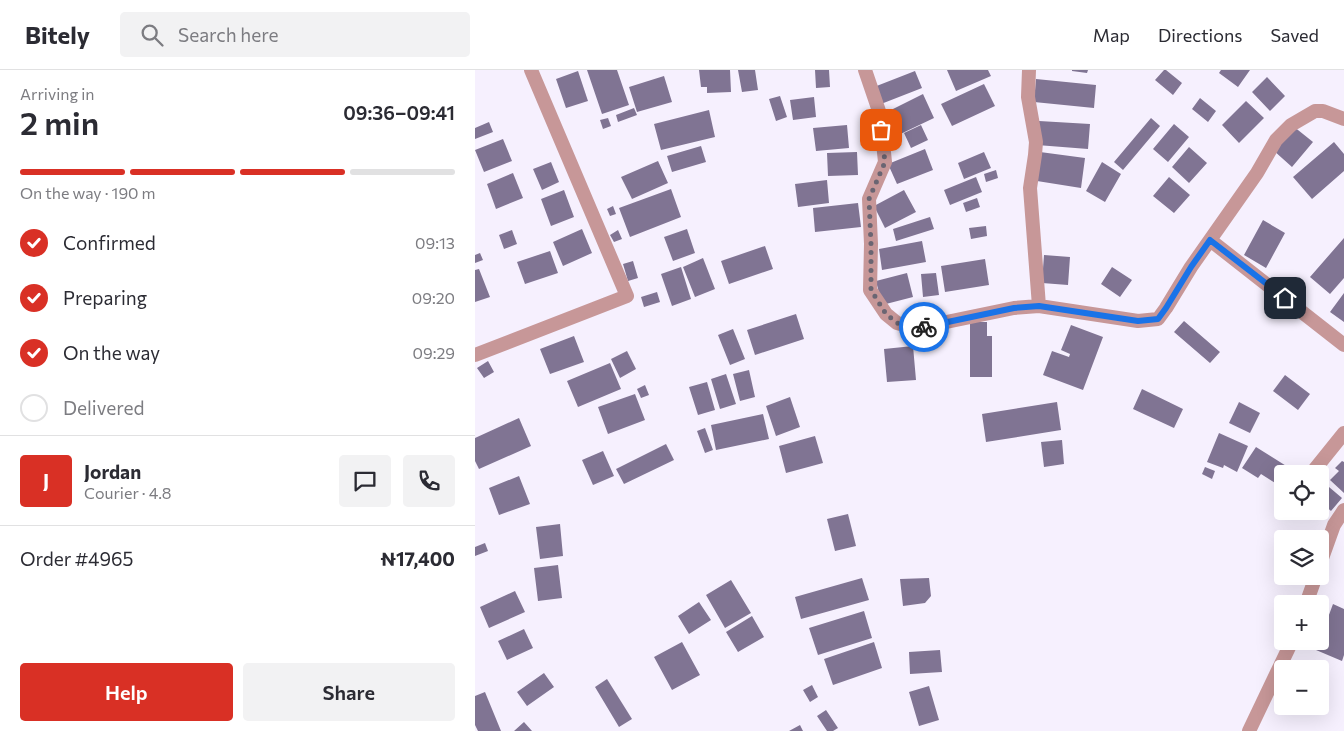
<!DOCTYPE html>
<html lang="en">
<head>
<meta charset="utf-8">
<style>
  body { margin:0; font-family:Commissioner,sans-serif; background:#f2f2f3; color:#2b2b33; height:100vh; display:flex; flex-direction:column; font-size:19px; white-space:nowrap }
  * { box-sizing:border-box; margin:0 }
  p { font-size:16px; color:#7c7c81 }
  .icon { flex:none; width:28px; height:28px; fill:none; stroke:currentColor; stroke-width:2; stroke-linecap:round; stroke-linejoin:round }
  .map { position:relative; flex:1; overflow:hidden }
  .sheet { display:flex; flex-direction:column; background:#fff; width:475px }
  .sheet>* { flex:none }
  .tools { position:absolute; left:799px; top:395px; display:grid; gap:10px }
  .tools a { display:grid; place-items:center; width:55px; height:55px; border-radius:5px; background:#fff; box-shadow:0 5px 20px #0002; font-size:25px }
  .pin { position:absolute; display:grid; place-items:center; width:42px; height:42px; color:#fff; margin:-21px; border-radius:10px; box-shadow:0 2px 8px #0006 }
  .courier { position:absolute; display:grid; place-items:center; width:50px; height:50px; margin:-25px; border:4px solid #1a73e8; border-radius:50%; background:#fff; color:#222; box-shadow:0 1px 6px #0007 }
  .overview em { font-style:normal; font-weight:600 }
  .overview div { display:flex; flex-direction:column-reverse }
  .overview { display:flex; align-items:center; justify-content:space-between; height:85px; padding:0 20px }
  h1 { font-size:32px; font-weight:600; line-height:38px }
  .bar { display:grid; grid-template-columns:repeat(4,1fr); gap:8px 5px; align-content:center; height:60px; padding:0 20px }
  .bar i { height:6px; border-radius:4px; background:#e1e1e2 }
  .bar .on { background:#d93025 }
  .bar p { grid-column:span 4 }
  .line { display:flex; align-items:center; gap:12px; padding:0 20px; border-top:1px solid #e1e1e2 }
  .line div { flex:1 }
  .round { display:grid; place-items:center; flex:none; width:52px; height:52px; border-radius:5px; background:#f2f2f3 }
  ol { padding:0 20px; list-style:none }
  li { display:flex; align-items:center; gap:15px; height:55px }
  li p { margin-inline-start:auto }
  li .icon { padding:5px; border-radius:50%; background:#d93025; color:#fff; stroke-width:4 }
  li:last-child { color:#7c7c81 }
  li i { width:28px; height:28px; border:2px solid #e1e1e2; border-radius:50% }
  .cta { display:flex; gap:10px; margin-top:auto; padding:10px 20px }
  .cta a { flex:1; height:58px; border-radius:5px; background:#d93025; color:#fff; font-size:20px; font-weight:600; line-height:58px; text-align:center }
  .cta a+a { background:#f2f2f3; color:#2b2b33 }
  header { display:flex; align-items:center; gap:30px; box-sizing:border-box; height:70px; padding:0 25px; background:#fff; border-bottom:1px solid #e1e1e2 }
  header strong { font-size:24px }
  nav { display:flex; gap:28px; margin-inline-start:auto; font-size:18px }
  .search { width:350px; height:45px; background:#f2f2f3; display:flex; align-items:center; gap:12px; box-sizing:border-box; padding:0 18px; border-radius:5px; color:#7c7c81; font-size:19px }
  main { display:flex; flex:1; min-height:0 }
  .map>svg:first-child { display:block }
</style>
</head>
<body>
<header>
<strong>Bitely</strong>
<div class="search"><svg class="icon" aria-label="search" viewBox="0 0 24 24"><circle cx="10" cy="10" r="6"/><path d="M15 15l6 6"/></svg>Search here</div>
<nav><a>Map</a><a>Directions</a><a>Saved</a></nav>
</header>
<main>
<section class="sheet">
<div class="overview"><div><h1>2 min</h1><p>Arriving in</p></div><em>09:36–09:41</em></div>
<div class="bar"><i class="on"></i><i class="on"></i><i class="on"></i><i></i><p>On the way · 190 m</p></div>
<ol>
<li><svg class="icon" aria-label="check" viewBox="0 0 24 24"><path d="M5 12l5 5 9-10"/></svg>Confirmed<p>09:13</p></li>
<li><svg class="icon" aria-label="check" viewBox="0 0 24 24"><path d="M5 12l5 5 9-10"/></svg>Preparing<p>09:20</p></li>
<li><svg class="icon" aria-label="check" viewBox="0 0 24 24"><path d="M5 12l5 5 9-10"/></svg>On the way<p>09:29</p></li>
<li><i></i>Delivered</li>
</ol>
<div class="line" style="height:90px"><b class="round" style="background:#d93025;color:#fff">J</b><div><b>Jordan</b><p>Courier · 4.8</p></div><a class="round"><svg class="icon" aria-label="chat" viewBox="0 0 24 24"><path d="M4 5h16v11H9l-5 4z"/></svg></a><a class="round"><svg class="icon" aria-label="phone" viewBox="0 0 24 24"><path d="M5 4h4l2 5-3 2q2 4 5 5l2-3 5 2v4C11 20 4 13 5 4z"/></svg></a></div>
<div class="line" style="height:65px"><div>Order #4965</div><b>₦17,400</b></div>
<div class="cta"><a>Help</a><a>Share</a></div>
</section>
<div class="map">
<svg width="869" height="661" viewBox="0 0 869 661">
  <rect width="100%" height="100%" fill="#f6f0fe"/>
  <path fill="#807493" d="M112,0h30l12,35 -27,9z
    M224,0h31l1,22 -24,1v-6h-6z
    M263,0h17l3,20 -16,2z
    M340,0h14l1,17 -14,1z
    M472,0h41l3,6 -35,15z
    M597,0h16l-1,3 -15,-2z
    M689,0h2l16,13 -9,12 -18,-15z
    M746,0h29l-12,17 -19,-14z
    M103,1l10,30 -22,7 -10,-29z
    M440,1l7,17 -41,16 -7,-17z
    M189,6l8,26 -35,10 -8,-25z
    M792,7l18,19 -15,15 -18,-19z
    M561,9l60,6 -2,23 -60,-6z
    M509,14l11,22 -43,20 -11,-22z
    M448,24l11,24 -42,20 -11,-23z
    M305,26l7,21 -11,4 -7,-22z
    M339,27l2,20 -23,3 -3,-20z
    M725,28l16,13 -8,11 -16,-13z
    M771,31l18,17 -25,25 -17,-18z
    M159,38l3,7 -19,7 -2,-7z
    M234,40l6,27 -54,13 -7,-26z
    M133,48l3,8 -8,3 -3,-9z
    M676,48l9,8 -37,44 -9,-8z
    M564,51l51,3 -2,25 -51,-4z
    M14,52l4,10 -18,7v-11z
    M699,54l15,13 -21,25 -15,-13z
    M372,55l2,23 -33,3 -3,-23z
    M446,55l7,15 -17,8 -7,-15z
    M818,56l20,16 -21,25 -19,-17z
    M28,69l9,22 -28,11 -9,-22z
    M859,72l10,12v17l-32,28 -19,-22z
    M226,76l5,16 -34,10 -5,-16z
    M714,77l18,16 -18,20 -17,-16z
    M450,79l8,21 -36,14 -9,-20z
    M382,82l1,23 -30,1 -1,-23z
    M509,82l7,16 -27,11 -6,-16z
    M565,82l45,6 -4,30 -44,-7z
    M183,91l10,22 -36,16 -11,-22z
    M76,92l8,20 -17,8 -9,-21z
    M627,92l19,12 -16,28 -19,-11z
    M521,100l2,8 -12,4 -2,-8z
    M38,103l10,25 -27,11 -9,-25z
    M501,107l6,15 -32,13 -6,-15z
    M694,107l21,18 -16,18 -21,-17z
    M352,110l2,23 -31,4 -3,-23z
    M196,119l10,28 -51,20 -11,-29z
    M89,120l10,27 -23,9 -10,-27z
    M429,120l12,22 -31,16 -11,-22z
    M502,128l3,9 -14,5 -3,-9z
    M383,133l3,24 -46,5 -2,-24z
    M138,136l3,8 -6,2 -3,-7z
    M455,147l4,12 -38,12 -3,-12z
    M788,150l22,13 -19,35 -22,-13z
    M511,156l1,10 -16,3 -2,-11z
    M107,159l10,24 -29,13 -10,-24z
    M212,159l8,24 -22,8 -9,-24z
    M37,160l5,14 -13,5 -5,-14z
    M143,160l4,9 -8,3 -4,-7z
    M869,168v40l-14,16 -20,-17z
    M447,171l4,21 -44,8 -3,-21z
    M290,176l8,23 -44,15 -8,-23z
    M75,181l8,22 -33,11 -8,-22z
    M5,183l3,7 -8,3v-8z
    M569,185l26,2 -2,28 -26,-2z
    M228,188l12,31 -20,8 -12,-30z
    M510,189l4,26 -44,7 -4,-26z
    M158,191l5,17 -10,3 -5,-17z
    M206,197l10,32 -19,7 -11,-32z
    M637,197l20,13 -12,17 -19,-13z
    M4,199l11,28 -15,5v-32z
    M432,203l6,24 -31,8 -6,-24z
    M461,203l3,22 -16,2 -2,-23z
    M182,222l3,10 -16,5 -3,-10z
    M869,223v29l-14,-10z
    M321,244l8,25 -49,16 -8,-25z
    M709,251l36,31 -10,11 -36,-31z
    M495,252h17v14h5v41h-22z
    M596,255l32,12 -20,53 -40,-15 9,-24 17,6 1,-3 -9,-4z
    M258,259l12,30 -15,6 -12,-30z
    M99,266l10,26 -34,12 -10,-25z
    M438,276l3,34 -29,2 -3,-33z
    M152,281l9,18 -16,9 -9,-19z
    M13,291l6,11 -10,6 -7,-10z
    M135,293l11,26 -43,18 -11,-26z
    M274,300l6,27 -15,4 -7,-27z
    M251,304l10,30 -16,5 -9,-30z
    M810,305l25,19 -12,16 -25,-19z
    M232,312l8,28 -17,5 -9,-28z
    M170,315l4,10 -8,3 -4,-9z
    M667,319l41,20 -9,19 -41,-19z
    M160,324l10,26 -37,14 -10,-27z
    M315,327l10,30 -24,9 -10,-30z
    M582,332l4,28 -75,12 -4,-28z
    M764,332l21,11 -10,20 -21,-10z
    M288,344l6,25 -53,11 -5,-25z
    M44,348l12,28 -52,23 -4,-8v-23z
    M230,358l8,22 -8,3 -8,-22z
    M744,363l29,13 -11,26 -13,-7 -1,3 -16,-6z
    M340,366l8,27 -37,10 -7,-27z
    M587,370l2,24 -20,3 -3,-25z
    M191,374l8,16 -50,24 -8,-15z
    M781,377l43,27h-16v7l-3,5 -19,-12 -3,4 -16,-10z
    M128,381l11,25 -21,9 -11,-25z
    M867,391l2,1v31l-14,-13 9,-9 -4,-3z
    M730,397l10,4 -3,8 -10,-5z
    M44,406l11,28 -31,11 -10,-27z
    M854,417l13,11 -11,13 -11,-10v-4z
    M373,444l8,32 -21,5 -8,-32z
    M85,454l3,32 -23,3 -4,-32z
    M10,473l3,8 -13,5v-9z
    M83,495l4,33 -24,3 -4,-33z
    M387,508l7,22 -68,19 -6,-22z
    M454,508l2,18 -6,7 -22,3 -3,-27z
    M256,510l20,33 -26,15 -19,-33z
    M40,521l10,21 -36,16 -9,-21z
    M224,532l12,18 -22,14 -11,-18z
    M858,534l11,5v46l-2,6 -26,-11z
    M389,541l8,27 -54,17 -9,-27z
    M277,546l12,21 -26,15 -12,-20z
    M49,559l9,19 -26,12 -9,-19z
    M207,572l18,33 -28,15 -18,-33z
    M399,572l8,26 -49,17 -9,-26z
    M465,580l2,22 -32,2 -1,-22z
    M69,603l10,14 -27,19 -10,-14z
    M132,609l25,40 -13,8 -24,-40z
    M337,615l6,12 -8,5 -7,-12z
    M454,616l10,34 -20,6 -10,-34z
    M10,622l16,39h-23l-3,-6v-29z
    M351,640l12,18 -5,3h-6l-10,-15z
    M49,652l8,9h-18z
    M325,655l3,6h-14z"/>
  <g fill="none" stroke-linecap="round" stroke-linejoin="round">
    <path stroke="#c79798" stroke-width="14" d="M390,0l15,44 5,48 -16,37 2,45 -1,46 16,24 11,9 14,4 16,-1 87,-18 25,-2 99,15 20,-2 8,-11 25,-41 66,-94 19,-33 15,-15 24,-14h8l21,8
      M554,0l-1,27 8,45 -1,13 -5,33 9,118
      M735,170l134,105
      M0,285l152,-59 -96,-226
      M836,404l33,-41
      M845,494l14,-39 10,-15
      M831,534l10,-28
      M774,661l43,-90"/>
  </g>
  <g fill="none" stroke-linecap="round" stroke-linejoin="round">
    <path stroke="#6a6572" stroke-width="5" stroke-dasharray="0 9" d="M406,60l4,32 -16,37 2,45v46l15,24 11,9 14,5 13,-1"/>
    <path stroke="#1a73e8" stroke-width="6" d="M449,257l90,-19 25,-2 99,15 20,-2 8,-11 25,-41 19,-27 75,58"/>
  </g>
</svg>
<div class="tools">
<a><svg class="icon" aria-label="locate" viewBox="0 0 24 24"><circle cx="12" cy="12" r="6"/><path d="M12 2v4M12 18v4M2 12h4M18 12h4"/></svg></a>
<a><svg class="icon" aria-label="layers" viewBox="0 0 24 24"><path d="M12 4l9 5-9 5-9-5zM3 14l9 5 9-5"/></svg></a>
<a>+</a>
<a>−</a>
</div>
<div class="pin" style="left:406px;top:60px;background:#ea580c"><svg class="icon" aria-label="bag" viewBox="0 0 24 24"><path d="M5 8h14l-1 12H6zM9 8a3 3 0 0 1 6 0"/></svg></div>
<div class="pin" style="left:810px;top:228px;background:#1f2937"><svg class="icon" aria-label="home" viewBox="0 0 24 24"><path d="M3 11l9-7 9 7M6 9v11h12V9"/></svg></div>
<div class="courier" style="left:449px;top:257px"><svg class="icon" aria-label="bike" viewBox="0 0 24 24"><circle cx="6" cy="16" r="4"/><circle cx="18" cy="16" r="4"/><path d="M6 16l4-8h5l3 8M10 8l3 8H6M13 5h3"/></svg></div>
</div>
</main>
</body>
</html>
